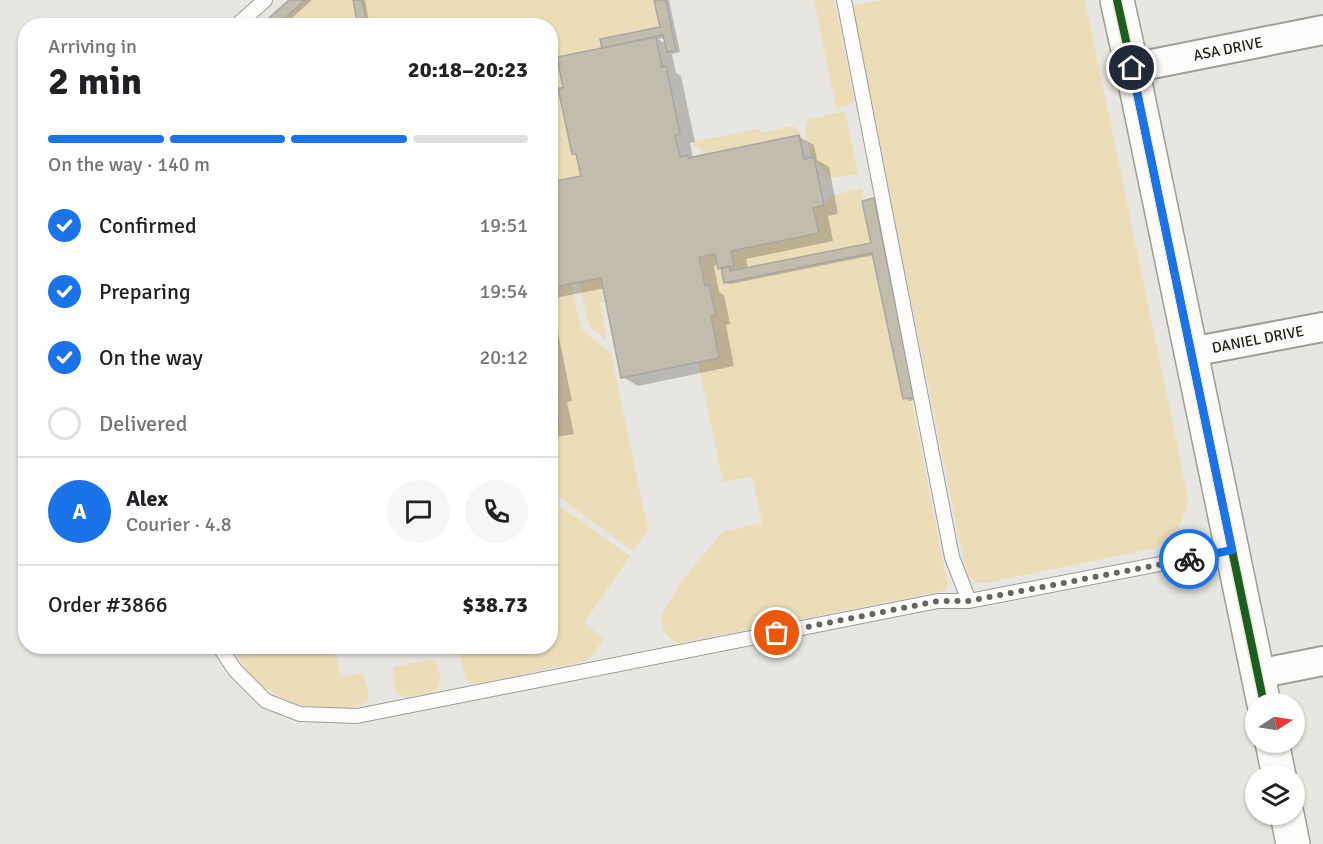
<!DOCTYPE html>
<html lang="en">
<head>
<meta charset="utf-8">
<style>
  body { margin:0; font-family:Signika,sans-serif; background:#f6f6f6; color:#202124; height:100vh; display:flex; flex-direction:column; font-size:22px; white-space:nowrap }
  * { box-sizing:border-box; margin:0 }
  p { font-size:20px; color:#757577 }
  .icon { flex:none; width:33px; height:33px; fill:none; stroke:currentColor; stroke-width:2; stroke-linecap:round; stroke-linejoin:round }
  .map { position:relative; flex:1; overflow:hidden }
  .sheet { position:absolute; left:18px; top:18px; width:540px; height:636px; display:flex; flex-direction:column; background:#fff; border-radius:24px; box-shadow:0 2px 4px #0004 }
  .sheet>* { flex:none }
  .needle { width:39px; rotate:78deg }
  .fabs { position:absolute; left:1245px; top:693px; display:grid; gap:12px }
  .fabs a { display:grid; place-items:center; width:60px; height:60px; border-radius:50%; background:#fff; box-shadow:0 2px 4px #0004; font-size:30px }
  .pin { position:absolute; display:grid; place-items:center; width:51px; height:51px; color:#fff; margin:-26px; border:3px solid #fff; border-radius:50%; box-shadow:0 2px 6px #0007 }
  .courier { position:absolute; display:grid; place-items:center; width:60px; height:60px; margin:-30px; border:4px solid #1a73e8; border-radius:50%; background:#fff; color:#222; box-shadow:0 2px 8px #0007 }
  .overview em { font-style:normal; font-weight:800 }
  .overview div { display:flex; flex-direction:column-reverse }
  .overview { display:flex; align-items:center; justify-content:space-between; height:102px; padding:0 30px }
  h1 { font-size:39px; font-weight:800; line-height:45px }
  .bar { display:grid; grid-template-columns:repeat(4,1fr); gap:9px 6px; align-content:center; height:72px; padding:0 30px }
  .bar i { height:8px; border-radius:4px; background:#e0e0e0 }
  .bar .on { background:#1a73e8 }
  .bar p { grid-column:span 4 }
  .line { display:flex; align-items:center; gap:15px; padding:0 30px; border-top:2px solid #e0e0e0 }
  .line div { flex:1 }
  .round { display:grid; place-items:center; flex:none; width:63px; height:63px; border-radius:32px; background:#f6f6f6 }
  ol { padding:0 30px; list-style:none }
  li { display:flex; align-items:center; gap:18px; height:66px }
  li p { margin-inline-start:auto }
  li .icon { padding:6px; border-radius:50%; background:#1a73e8; color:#fff; stroke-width:4 }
  li:last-child { color:#757577 }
  li i { width:33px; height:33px; border:3px solid #e0e0e0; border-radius:50% }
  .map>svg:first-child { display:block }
</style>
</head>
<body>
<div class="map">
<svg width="1323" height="844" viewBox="0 0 1323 844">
  <rect width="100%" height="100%" fill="#e8e6e0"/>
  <path fill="#ebddb8" d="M305,0h48l5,26h-82z
    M362,0h292l6,27 -60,12 2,9 -45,9 6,31 -4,1 13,65h4l5,22 -30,6 -1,-156 -183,-1z
    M814,0h20l21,103 -19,5z
    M882,0h203l103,498c-3,24 -13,38 -33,50l-169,35c-9,0 -15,-2 -20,-11l-115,-566z
    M845,111l13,63 -27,4 -16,-17 -1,-4h-3l-6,-27 3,-10z
    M791,126c11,3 10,8 12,18h-2l-2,-9 -96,20 -3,-7 -6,-2 -1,-4 65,-13 5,4z
    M862,189l2,11 -2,1 9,42 -141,28 -1,-5 5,-1 -3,-14 87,-18 -5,-25 11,-3 9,-10z
    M872,253l31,146 8,-1 37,188 -5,5 -264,52c-16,-7 -15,-13 -18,-28l20,-33 41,-50 40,-9 -10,-47 -29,6 -25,-120 21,-4 -8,-42 4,-1 -5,-30 -5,1 -6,-29 16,-3 9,28z
    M601,278l5,24 -6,1 6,34 -2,1 -15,-12 -10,-44z
    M571,284l10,45 30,25 37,176 -15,21 -82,-60v-64l8,-2 -6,-31 4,-2 -6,-34v-70z
    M551,500l79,56 -46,67 20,16 -13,18 -6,4 -108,23 -7,-1 -4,-3 -6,-26 29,-7 61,-1z
    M232,647h102l6,30 21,-4 2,1c2,7 8,20 4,27 -3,4 -8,4 -12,6 -29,6 -64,-1 -88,-18 -16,-11 -26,-26 -35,-42z
    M431,660c6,2 6,4 8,11 1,6 2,13 -2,18 -4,4 -9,4 -14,5 -5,1 -13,4 -18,3 -12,-3 -13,-20 -12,-29l4,-2z"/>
  <path fill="#0003" fill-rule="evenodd" d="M291,0h21l-29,26h-21z
    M355,0h10l5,26h-10z
    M656,0h13l11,52 -8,2 4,19 5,3 14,66 -5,1 3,15 106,-21 15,8 3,15 12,7 9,47 -10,2 5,25 -87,18 2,10 125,-24 1,-45 5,3 39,196 -9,2 -4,-3 -31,-143 -144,29 -5,-2 -2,-12 -3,-2 -1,-4 -5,2 5,26 5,3 6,29 -4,1 8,41 -96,20 -15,-9 -18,-89 -55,11v-115l33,-7 -4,-20 -6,-3 -8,-65 41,-40 -3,-2 59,-19zM665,38l1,6 -8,-5z
    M550,321l1,3 6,4 15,73 -5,1 7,32 -24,4z"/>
  <path fill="#c2bcac" stroke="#a9a7a3" stroke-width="1.5" d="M289,0h16l-29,26h-16z
    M353,0h9l5,26h-9z
    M654,0h12l10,50 -9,2 -4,-17 -61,13 -2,-9 60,-12z
    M656,37l6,30 4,-1 14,68 -5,1 5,22 8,-2v3l111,-23 5,24 10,-2 10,48 -11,3 6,25 -88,18 3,15 -16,3 -3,-15 -16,3 6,29 4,-1 7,30 -5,1 8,42 -98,20 -20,-100 -51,10v-106l31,-6 -5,-22h-4l-14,-66h5l-6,-31z
    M874,198l40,199 -11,2 -31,-146 -148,30 -3,-15 8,-2 1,5 141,-28 -9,-42z
    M550,358l8,35 -5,1 6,31 -9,2z"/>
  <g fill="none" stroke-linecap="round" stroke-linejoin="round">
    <defs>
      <path id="lane" d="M844,0l108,557 17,44
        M236,26l29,-26
        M219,646l16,24 31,31 34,13 57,2 581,-115h31l263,-51"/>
      <g id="street">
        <path id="s1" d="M1132,68l191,-38"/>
        <path id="s2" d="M1191,352l132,-25"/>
        <path d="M1257,674l66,-13"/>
      </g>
      <path id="secondary" d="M1117,0l15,68 132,636
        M1272,742l7,34
        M1287,814l6,30"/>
    </defs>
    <use href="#lane" stroke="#9e9d98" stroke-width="16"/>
    <use href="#street" stroke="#9e9d98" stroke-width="32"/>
    <use href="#secondary" stroke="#9e9d98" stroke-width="36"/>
    <use href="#lane" stroke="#fcfbfa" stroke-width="14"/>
    <use href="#street" stroke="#fcfbfa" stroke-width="28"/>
    <use href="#secondary" stroke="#fcfbfa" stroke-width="33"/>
    <defs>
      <path id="cycleway" d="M1117,0l15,68 132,636"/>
    </defs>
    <use href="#cycleway" stroke="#ece8dc" stroke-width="11"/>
    <use href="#cycleway" stroke="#1b5e20" stroke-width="8"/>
  </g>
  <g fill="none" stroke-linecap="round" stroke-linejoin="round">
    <path stroke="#676561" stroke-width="6" stroke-dasharray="0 10.8" d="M777,633l161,-32h31l220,-42"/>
    <path stroke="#1a73e8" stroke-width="8" d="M1132,68l100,482 -43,9"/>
  </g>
  <g text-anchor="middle" stroke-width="4.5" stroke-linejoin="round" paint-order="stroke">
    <g font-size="15" fill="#22201c" stroke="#ece8dc">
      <text dy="5" stroke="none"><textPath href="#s1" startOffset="98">ASA DRIVE</textPath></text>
      <text dy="5" stroke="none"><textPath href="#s2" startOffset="68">DANIEL DRIVE</textPath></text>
    </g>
  </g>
</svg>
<div class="fabs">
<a><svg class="needle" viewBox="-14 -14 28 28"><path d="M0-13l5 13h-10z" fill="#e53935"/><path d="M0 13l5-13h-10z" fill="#757577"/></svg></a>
<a><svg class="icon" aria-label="layers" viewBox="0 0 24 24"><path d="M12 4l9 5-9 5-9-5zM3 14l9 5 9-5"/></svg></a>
</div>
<div class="pin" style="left:777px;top:633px;background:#ea580c"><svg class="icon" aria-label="bag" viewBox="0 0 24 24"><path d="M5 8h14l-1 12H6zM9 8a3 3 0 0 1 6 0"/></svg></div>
<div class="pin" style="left:1132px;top:68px;background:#1f2937"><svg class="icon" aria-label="home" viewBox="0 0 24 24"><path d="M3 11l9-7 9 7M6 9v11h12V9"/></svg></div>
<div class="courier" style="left:1189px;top:559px"><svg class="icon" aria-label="bike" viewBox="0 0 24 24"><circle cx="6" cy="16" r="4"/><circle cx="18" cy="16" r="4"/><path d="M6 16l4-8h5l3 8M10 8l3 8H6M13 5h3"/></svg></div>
<section class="sheet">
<div class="overview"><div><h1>2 min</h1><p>Arriving in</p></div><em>20:18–20:23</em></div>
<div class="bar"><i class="on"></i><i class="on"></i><i class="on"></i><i></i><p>On the way · 140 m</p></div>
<ol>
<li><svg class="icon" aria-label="check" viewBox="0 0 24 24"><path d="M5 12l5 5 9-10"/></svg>Confirmed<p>19:51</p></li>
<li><svg class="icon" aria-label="check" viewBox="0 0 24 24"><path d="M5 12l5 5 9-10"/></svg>Preparing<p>19:54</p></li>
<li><svg class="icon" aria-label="check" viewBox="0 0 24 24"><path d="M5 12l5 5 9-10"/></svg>On the way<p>20:12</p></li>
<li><i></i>Delivered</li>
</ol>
<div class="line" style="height:108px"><b class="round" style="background:#1a73e8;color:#fff">A</b><div><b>Alex</b><p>Courier · 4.8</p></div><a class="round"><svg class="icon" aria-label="chat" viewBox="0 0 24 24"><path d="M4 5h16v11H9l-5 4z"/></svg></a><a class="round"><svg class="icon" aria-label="phone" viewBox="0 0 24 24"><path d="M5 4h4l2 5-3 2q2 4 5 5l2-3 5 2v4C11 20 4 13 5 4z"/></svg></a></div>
<div class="line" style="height:78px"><div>Order #3866</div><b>$38.73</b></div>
</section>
</div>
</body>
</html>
